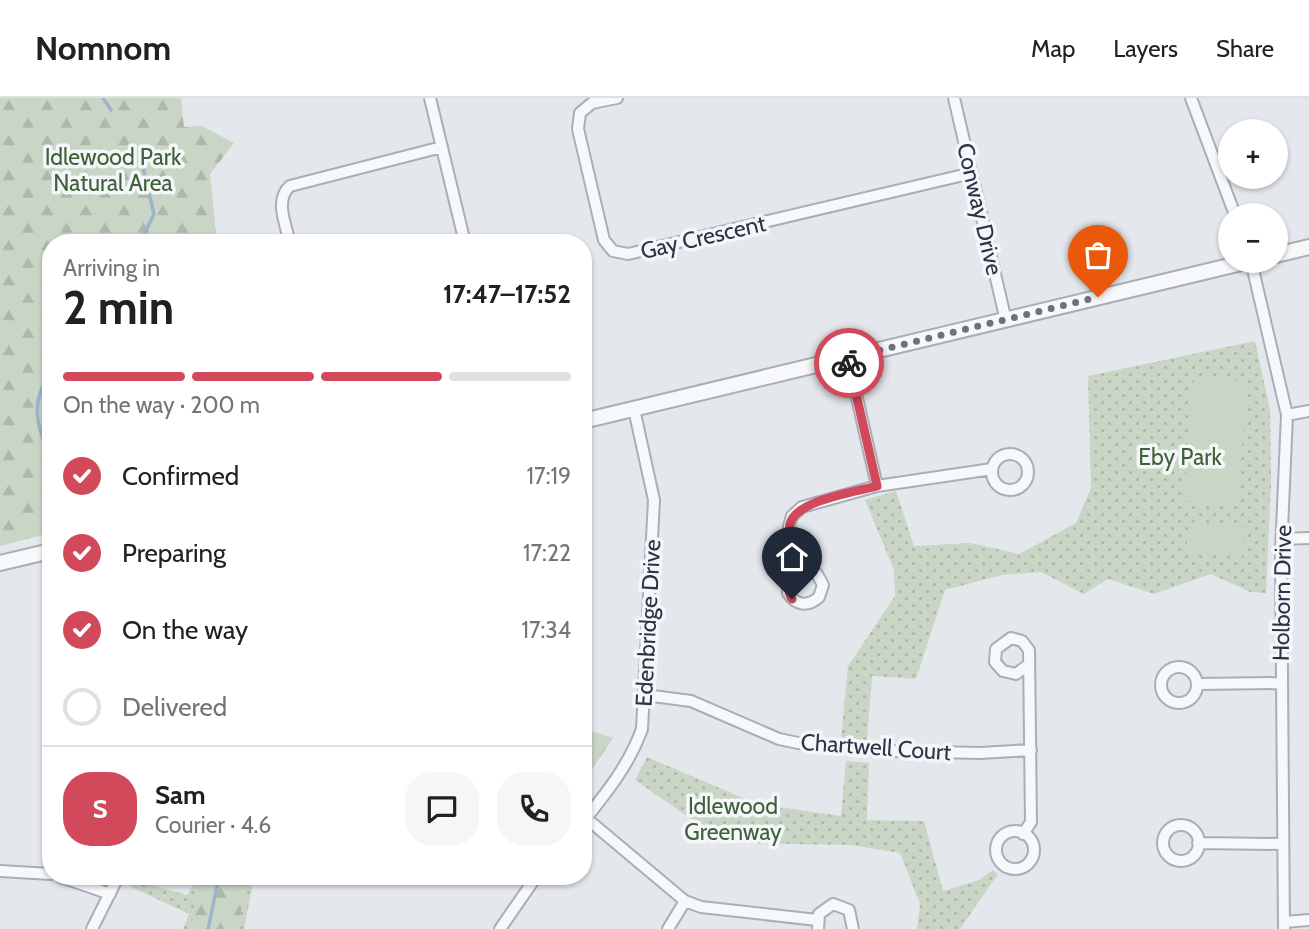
<!DOCTYPE html>
<html lang="en">
<head>
<meta charset="utf-8">
<style>
  body { margin:0; font-family:Cabin,sans-serif; background:#f6f6f6; color:#202124; height:100vh; display:flex; flex-direction:column; font-size:26px; white-space:nowrap }
  * { box-sizing:border-box; margin:0 }
  p { font-size:23px; color:#757577 }
  .icon { flex:none; width:38px; height:38px; fill:none; stroke:currentColor; stroke-width:2; stroke-linecap:round; stroke-linejoin:round }
  .map { position:relative; flex:1; overflow:hidden }
  .details { position:absolute; left:42px; top:136px; width:550px; height:651px; display:flex; flex-direction:column; background:#fff; border-radius:28px; box-shadow:0 2px 5px #0004 }
  .details>* { flex:none }
  .controls { position:absolute; left:1218px; top:21px; display:grid; gap:14px }
  .controls a { display:grid; place-items:center; width:70px; height:70px; border-radius:50%; background:#fff; box-shadow:0 2px 5px #0004; font-size:35px }
  .pin { position:absolute; display:grid; place-items:center; width:60px; height:60px; color:#fff; margin:-72px -30px; border-radius:50% 50% 50% 0; rotate:-45deg; box-shadow:0 0 7px #0007 }
  .pin .icon { rotate:45deg }
  .courier { position:absolute; display:grid; place-items:center; width:70px; height:70px; margin:-35px; border:5px solid #d1495b; border-radius:50%; background:#fff; color:#222; box-shadow:0 2px 9px #0007 }
  .overview em { font-style:normal; font-weight:700 }
  .overview div { display:flex; flex-direction:column-reverse }
  .overview { display:flex; align-items:center; justify-content:space-between; height:119px; padding:0 21px }
  h1 { font-size:46px; font-weight:700; line-height:52px }
  .bar { display:grid; grid-template-columns:repeat(4,1fr); gap:10px 7px; align-content:center; height:84px; padding:0 21px }
  .bar i { height:9px; border-radius:5px; background:#e0e0e0 }
  .bar .on { background:#d1495b }
  .bar p { grid-column:span 4 }
  .line { display:flex; align-items:center; gap:18px; padding:0 21px; border-top:2px solid #e0e0e0 }
  .line div { flex:1 }
  .round { display:grid; place-items:center; flex:none; width:74px; height:74px; border-radius:28px; background:#f6f6f6 }
  ol { padding:0 21px; list-style:none }
  li { display:flex; align-items:center; gap:21px; height:77px }
  li p { margin-inline-start:auto }
  li .icon { padding:7px; border-radius:50%; background:#d1495b; color:#fff; stroke-width:4 }
  li:last-child { color:#757577 }
  li i { width:38px; height:38px; border:4px solid #e0e0e0; border-radius:50% }
  header { display:flex; align-items:center; gap:42px; box-sizing:border-box; height:98px; padding:0 35px; background:#fff; border-bottom:2px solid #e0e0e0 }
  header strong { font-size:33px }
  nav { display:flex; gap:38px; margin-inline-start:auto; font-size:24px }
  .map>svg:first-child { display:block }
</style>
</head>
<body>
<header>
<strong>Nomnom</strong>
<nav><a>Map</a><a>Layers</a><a>Share</a></nav>
</header>
<div class="map">
<svg width="1309" height="831" viewBox="0 0 1309 831">
  <defs>
    <pattern id="grass-dots" width="8" height="8" patternUnits="userSpaceOnUse" patternTransform="scale(1.75)"><rect width="8" height="8" fill="#c9d6c5"/><path d="M2 2h.1M6 6h.1" fill="none" stroke="#adb8ab" stroke-width="1.8" stroke-linecap="round"/></pattern>
    <pattern id="forest-firs" width="22" height="20" patternUnits="userSpaceOnUse" patternTransform="scale(1.75)"><rect width="22" height="20" fill="#c9d6c5"/><path d="M5 1l3.5 6h-7zM16 11l3.5 6h-7z" fill="#adb8ab"/></pattern>
  </defs>
  <rect width="100%" height="100%" fill="#e4e7ec"/>
  <path fill="url(#grass-dots)" d="M1255,243l15,69 1,72 -5,111 -16,-1 -39,-18 -57,20 -46,-15 -24,15 -43,-22 -39,3 -57,15 -29,89 -44,-3 -5,64 -26,-2 7,-72 47,-70 -1,-26 -29,-70 31,-9 18,55 57,-3 48,11 57,-31 15,-35 -3,-112z
    M647,659l110,47 84,12 5,-55 23,2 -2,57 57,1 19,70 36,-11 14,-10 5,4 -38,55h-43l3,-25 -20,-51 -49,-8 -125,-2 -91,-63z
    M197,779h57l-10,52h-61l6,-15 -58,-27 2,-7 54,15z"/>
  <path fill="url(#forest-firs)" d="M0,0h181l3,29 18,-1 32,17 -24,31 7,69h-166v290l-51,13z
    M583,630l30,10 -29,43 -1,-1z
    M194,779h53l-9,52h-50l9,-18z"/>
  <path fill="#c9d6c5" d="M1194,280l53,4 -9,123 -54,-4z
    M1189,424l56,6 -3,29 -56,-6z"/>
  <g fill="none" stroke-linecap="round" stroke-linejoin="round">
    <path stroke="#9fb4cc" stroke-width="3.5" d="M103,0l8,12
      M140,145l14,-29 -14,-59
      M51,277c-24,28 -12,55 0,84
      M208,831l11,-52"/>
    <defs>
      <path id="minor" d="M430,0l35,145
        M617,0l-25,5 -12,10 -2,16 26,111 9,11 15,3 344,-81
        M954,0l52,223
        M1191,0l44,117
        M290,145c-4,-18 -16,-43 0,-57l152,-39
        M1251,163l36,154 -6,137 3,377
        M848,260l29,128
        M1287,317l22,-4
        M992 374a18 18 0 1 1 36 0a18 18 0 1 1-36 0Z
        M1282,441l27,-1
        M791,478l13,-7 13,5 6,11 -4,12c-11,10 -23,9 -31,-4l1,-67 3,-10 10,-9 75,-21 115,-17
        M1161 587a18 18 0 1 1 36 0a18 18 0 1 1-36 0Z
        M1197,586l84,-1
        M645,597l46,6 88,38 19,4 95,8 87,2 51,-3
        M586,720l99,83 16,6 116,13
        M583,724c24,-30 46,-57 59,-93l12,-229 -20,-91
        M1163 745a18 18 0 1 1 36 0a18 18 0 1 1-36 0Z
        M996 752a19 19 0 1 1 38 0a19 19 0 1 1-38 0Z
        M1023,736l8,-12 -2,-172 -7,-9 -11,-3 -15,11 -1,13 8,9 13,3 12,-9
        M1198,745l83,1
        M0,773l51,3
        M61,779l49,17
        M1284,824l25,-2
        M92,831l26,-52
        M500,831l36,-52
        M668,831l17,-28
        M818,831l1,-15 14,-10 16,6 4,19"/>
      <path id="tertiary" d="M1276,157l33,-8
        M583,323l667,-160
        M0,465l51,-12"/>
    </defs>
    <use href="#minor" stroke="#a9aeb7" stroke-width="14"/>
    <use href="#tertiary" stroke="#a9aeb7" stroke-width="18"/>
    <use href="#minor" stroke="#f7f8fa" stroke-width="10"/>
    <use href="#tertiary" stroke="#f7f8fa" stroke-width="14"/>
  </g>
  <g fill="none" stroke-linecap="round" stroke-linejoin="round">
    <path stroke="#6c737f" stroke-width="7" stroke-dasharray="0 12.6" d="M849,265l-1,-5 250,-61"/>
    <path stroke="#d1495b" stroke-width="9" d="M792,501c-7,-12 -1,-24 -2,-37 0,-12 -3,-27 0,-38 6,-24 65,-32 87,-38l-28,-123"/>
  </g>
  <g text-anchor="middle" stroke-width="7" stroke-linejoin="round" paint-order="stroke">
    <g font-size="23" fill="#3f6138" stroke="#f4f6f9">
      <text x="113" y="67">Idlewood Park<tspan x="113" dy="26">Natural Area</tspan></text>
      <text x="1180" y="367">Eby Park</text>
      <text x="733" y="716">Idlewood<tspan x="733" dy="26">Greenway</tspan></text>
    </g>
    <g font-size="23" fill="#2b3445" stroke="#f4f6f9">
      <text transform="translate(980 111) rotate(77)" y="8">Conway Drive</text>
      <text transform="translate(703 139) rotate(-13)" y="8">Gay Crescent</text>
      <text transform="translate(1282 495) rotate(-89)" y="8">Holborn Drive</text>
      <text transform="translate(648 525) rotate(-87)" y="8">Edenbridge Drive</text>
      <text transform="translate(876 649) rotate(4)" y="8">Chartwell Court</text>
    </g>
  </g>
</svg>
<div class="controls">
<a>+</a>
<a>−</a>
</div>
<div class="pin" style="left:1098px;top:199px;background:#ea580c"><svg class="icon" aria-label="bag" viewBox="0 0 24 24"><path d="M5 8h14l-1 12H6zM9 8a3 3 0 0 1 6 0"/></svg></div>
<div class="pin" style="left:792px;top:501px;background:#1f2937"><svg class="icon" aria-label="home" viewBox="0 0 24 24"><path d="M3 11l9-7 9 7M6 9v11h12V9"/></svg></div>
<div class="courier" style="left:849px;top:265px"><svg class="icon" aria-label="bike" viewBox="0 0 24 24"><circle cx="6" cy="16" r="4"/><circle cx="18" cy="16" r="4"/><path d="M6 16l4-8h5l3 8M10 8l3 8H6M13 5h3"/></svg></div>
<section class="details">
<div class="overview"><div><h1>2 min</h1><p>Arriving in</p></div><em>17:47–17:52</em></div>
<div class="bar"><i class="on"></i><i class="on"></i><i class="on"></i><i></i><p>On the way · 200 m</p></div>
<ol>
<li><svg class="icon" aria-label="check" viewBox="0 0 24 24"><path d="M5 12l5 5 9-10"/></svg>Confirmed<p>17:19</p></li>
<li><svg class="icon" aria-label="check" viewBox="0 0 24 24"><path d="M5 12l5 5 9-10"/></svg>Preparing<p>17:22</p></li>
<li><svg class="icon" aria-label="check" viewBox="0 0 24 24"><path d="M5 12l5 5 9-10"/></svg>On the way<p>17:34</p></li>
<li><i></i>Delivered</li>
</ol>
<div class="line" style="height:126px"><b class="round" style="background:#d1495b;color:#fff">S</b><div><b>Sam</b><p>Courier · 4.6</p></div><a class="round"><svg class="icon" aria-label="chat" viewBox="0 0 24 24"><path d="M4 5h16v11H9l-5 4z"/></svg></a><a class="round"><svg class="icon" aria-label="phone" viewBox="0 0 24 24"><path d="M5 4h4l2 5-3 2q2 4 5 5l2-3 5 2v4C11 20 4 13 5 4z"/></svg></a></div>
</section>
</div>
</body>
</html>
